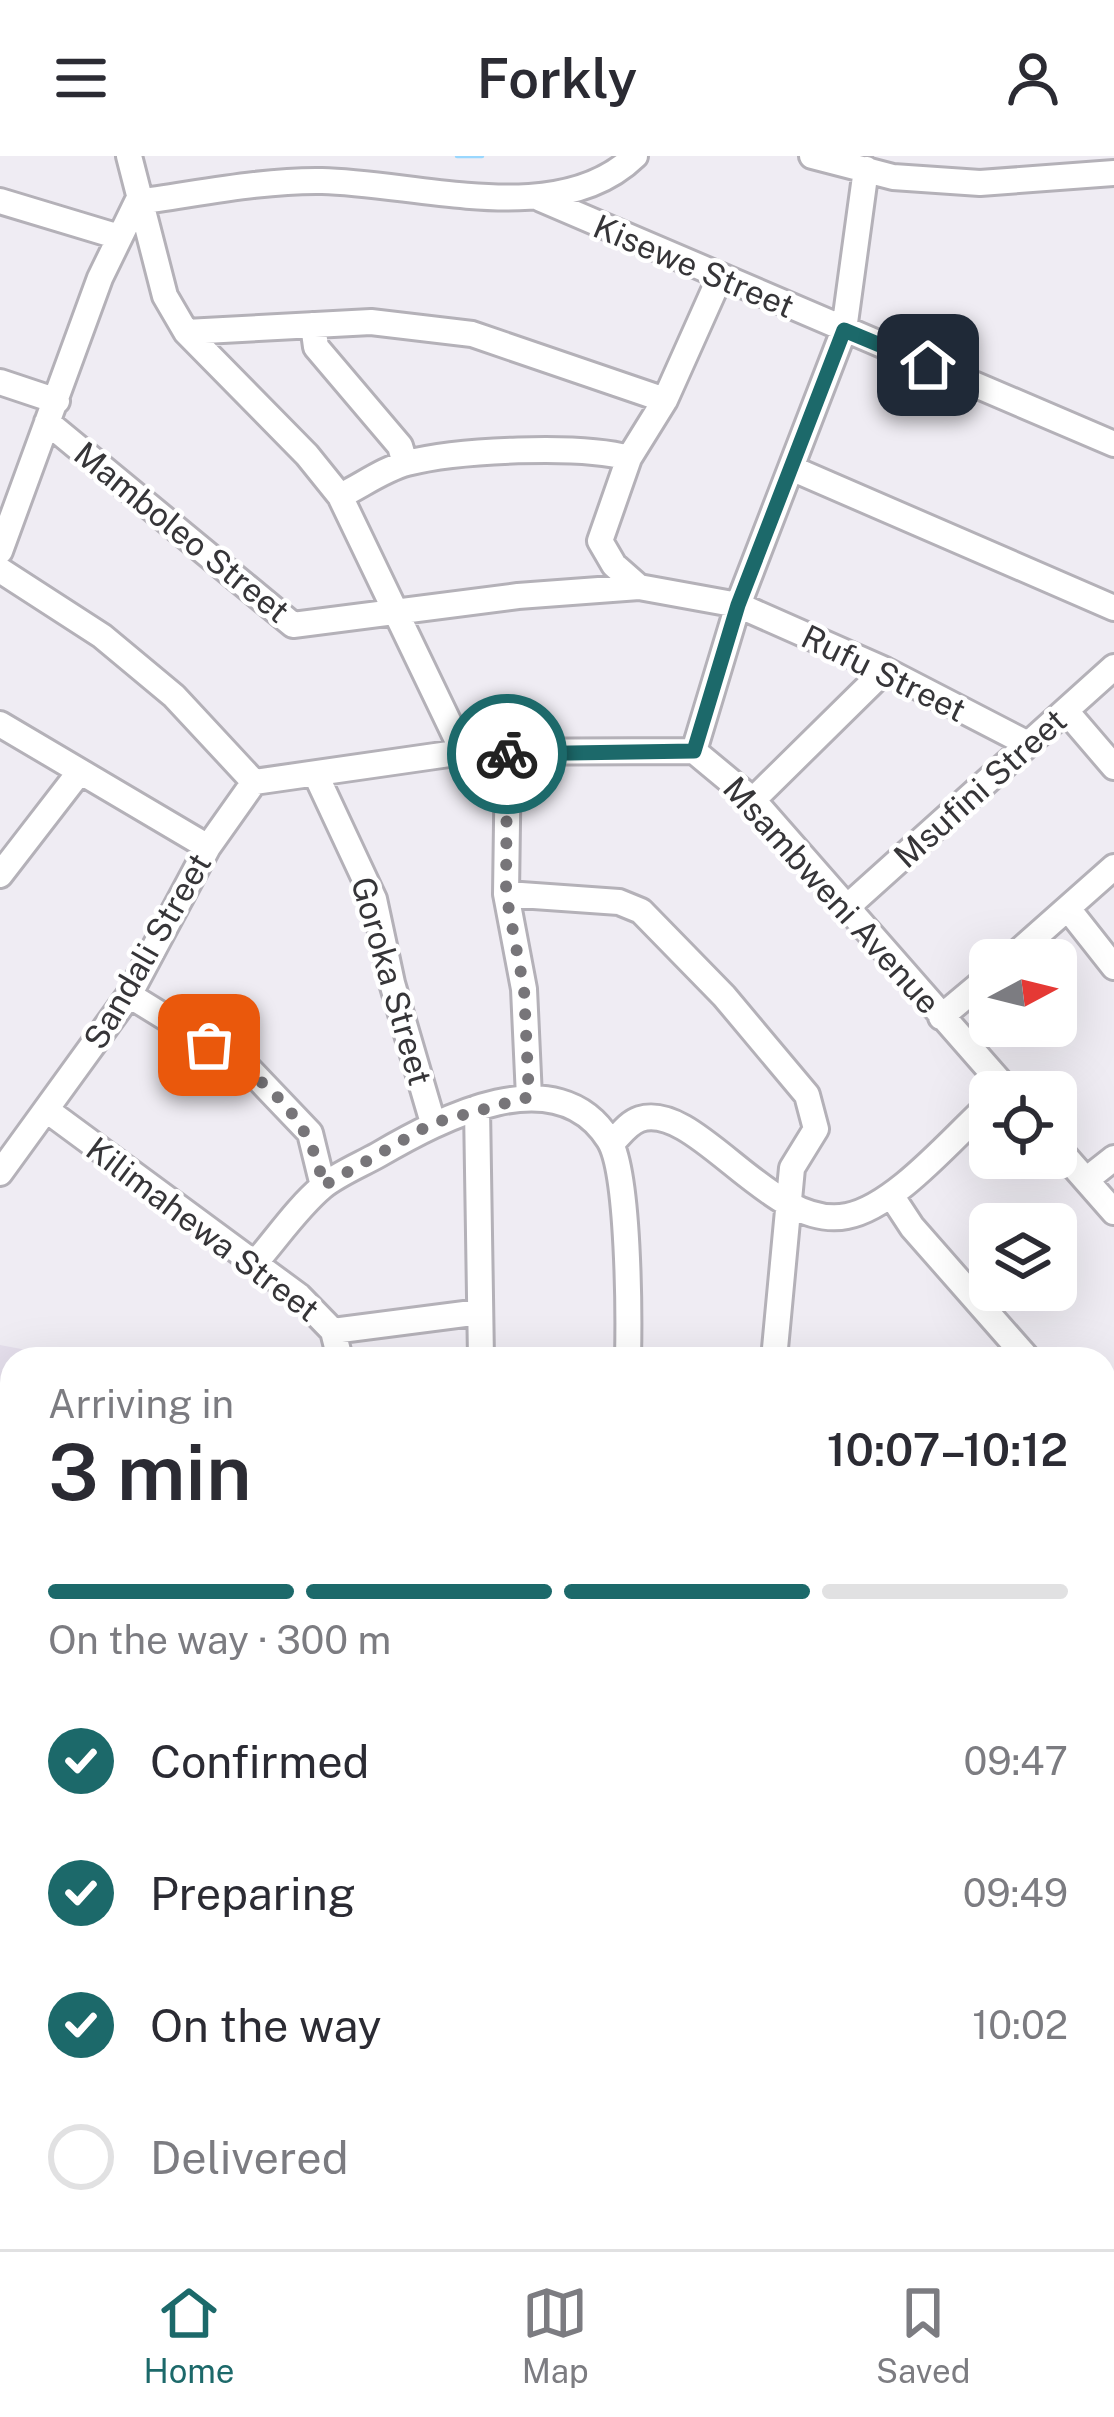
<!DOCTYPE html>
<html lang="en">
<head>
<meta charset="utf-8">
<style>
  body { margin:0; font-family:"Public Sans",sans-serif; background:#f7f7f7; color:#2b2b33; height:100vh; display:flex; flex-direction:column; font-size:45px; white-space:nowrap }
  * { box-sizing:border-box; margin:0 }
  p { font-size:39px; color:#7c7c81 }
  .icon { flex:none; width:66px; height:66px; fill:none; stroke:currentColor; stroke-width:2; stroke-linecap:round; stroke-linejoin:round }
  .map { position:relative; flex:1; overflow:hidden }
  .panel { position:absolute; left:0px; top:1191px; width:1116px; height:903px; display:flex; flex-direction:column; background:#fff; border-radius:36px 36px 0 0; box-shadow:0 12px 48px #0002 }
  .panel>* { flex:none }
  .needle { width:78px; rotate:83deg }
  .fabs { position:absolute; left:969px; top:783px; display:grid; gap:24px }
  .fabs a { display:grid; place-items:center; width:108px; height:108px; border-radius:18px; background:#fff; box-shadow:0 12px 48px #0002; font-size:60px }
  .pin { position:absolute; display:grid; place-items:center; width:102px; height:102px; color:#fff; margin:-51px; border-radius:24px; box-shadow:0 6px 18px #0006 }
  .courier { position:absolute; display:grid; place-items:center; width:120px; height:120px; margin:-60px; border:9px solid #1c696a; border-radius:50%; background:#fff; color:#222; box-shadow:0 3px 15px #0007 }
  .head em { font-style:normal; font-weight:600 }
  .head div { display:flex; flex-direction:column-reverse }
  .head { display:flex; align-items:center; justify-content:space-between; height:204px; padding:0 48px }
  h1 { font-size:78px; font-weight:600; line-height:90px }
  .bar { display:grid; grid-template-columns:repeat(4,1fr); gap:18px 12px; align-content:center; height:144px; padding:0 48px }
  .bar i { height:15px; border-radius:9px; background:#e1e1e2 }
  .bar .selected { background:#1c696a }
  .bar p { grid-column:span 4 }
  ol { padding:0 48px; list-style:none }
  li { display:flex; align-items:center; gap:36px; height:132px }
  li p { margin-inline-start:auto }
  li .icon { padding:12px; border-radius:50%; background:#1c696a; color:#fff; stroke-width:4 }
  li:last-child { color:#7c7c81 }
  li i { width:66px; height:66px; border:6px solid #e1e1e2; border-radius:50% }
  header { display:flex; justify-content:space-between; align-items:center; height:156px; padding:0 48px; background:#fff; font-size:54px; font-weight:600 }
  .dock { display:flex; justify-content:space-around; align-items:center; height:168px; border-top:3px solid #e1e1e2; background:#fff; font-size:33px; color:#7c7c81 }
  .dock a { display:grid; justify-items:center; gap:6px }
  .dock .selected { color:#1c696a }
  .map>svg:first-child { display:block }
</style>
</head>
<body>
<header><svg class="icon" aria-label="menu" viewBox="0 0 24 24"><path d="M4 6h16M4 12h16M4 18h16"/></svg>Forkly<svg class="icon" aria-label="person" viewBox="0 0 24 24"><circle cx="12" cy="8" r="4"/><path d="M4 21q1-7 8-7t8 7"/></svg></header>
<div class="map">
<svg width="1114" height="2093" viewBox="0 0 1114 2093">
  <rect width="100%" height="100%" fill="#efecf3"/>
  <path fill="#e5dfec" d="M0,1189l75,14h-63v273l-12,-2z"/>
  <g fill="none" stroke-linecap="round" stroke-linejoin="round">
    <path stroke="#99d7fe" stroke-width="4.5" d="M457,0h25"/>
    <defs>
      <path id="minor" d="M129,0l36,140 21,36 121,123 33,41 123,256 231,-1 59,49 256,292
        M812,0l81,21 87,6 134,-10
        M541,43l573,245
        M0,45l116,35
        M313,169l3,22 84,99 5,17
        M186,176l185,-10 101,12 193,66
        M0,226l57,19
        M47,266l246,203 225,-29 121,-9 99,18 147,65 143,74
        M791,312l323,140
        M340,340c21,-10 44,-27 67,-33 49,-13 173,-19 222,-5
        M0,395l100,-273 37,-76c60,-8 125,-22 185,-21 96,2 237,49 313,-25
        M0,414l102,66 72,60 80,86
        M639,431l-25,-22 -14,-24 29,-83 36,-58 55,-123
        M1066,555l48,56
        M0,568l208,123
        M694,595l44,-146 106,-275 22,-161
        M508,596l-2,142 18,95 5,108
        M316,619l58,124 18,84 41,140
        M753,644l132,-130
        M0,719l78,-101
        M506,738l113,8 22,9 83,85 83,99 9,34 -24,39 -18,191
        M846,752l268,-241
        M1069,754l45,57
        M1009,804l105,-93
        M129,839l120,74 61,64 13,53
        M941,861l49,-41
        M477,952l4,251
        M48,955l251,185 34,35 7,28
        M612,987c8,-8 16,-20 28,-24 57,-18 131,113 207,97 48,-9 106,-79 143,-112
        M1056,990l58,66
        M0,1017l129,-178 79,-148 46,-65 209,-30
        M1086,1024l28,-22
        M891,1039l21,32 116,132
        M255,1107c22,-25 42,-55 67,-76 16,-13 38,-22 56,-32 62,-36 179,-99 231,-15 20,32 20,176 19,219
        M333,1175l147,-19
        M1104,1294l10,-4
        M1104,1517l10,-1
        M0,1556l12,-1
        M1104,1677l10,-2
        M0,1724l12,1
        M1104,1833l10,-1
        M0,1877h12
        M1104,1987l10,-1
        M0,2062l12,-1
        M445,2082v11
        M595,2082v11
        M748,2082l1,11
        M898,2082v11
        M292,2093v-11"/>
    </defs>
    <use href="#minor" stroke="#b4b1b8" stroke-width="30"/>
    <use href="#minor" stroke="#fff" stroke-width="24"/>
  </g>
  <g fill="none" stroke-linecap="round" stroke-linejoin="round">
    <path stroke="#777579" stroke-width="12" stroke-dasharray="0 21.6" d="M209,889c57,35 103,73 114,141l110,-63 96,-26 -5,-108 -18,-95 1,-140"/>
    <path stroke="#1c696a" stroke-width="15" d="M507,598l187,-3 44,-146 106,-275 84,35"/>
  </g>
  <g text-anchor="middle" stroke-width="9" stroke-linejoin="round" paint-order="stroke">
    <g font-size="33" fill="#363538" stroke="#fff">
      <text transform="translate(694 110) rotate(23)" y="12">Kisewe Street</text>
      <text transform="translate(182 376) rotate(39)" y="12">Mamboleo Street</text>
      <text transform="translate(884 517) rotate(26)" y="12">Rufu Street</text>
      <text transform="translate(980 632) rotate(-42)" y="12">Msufini Street</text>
      <text transform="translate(832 739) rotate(48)" y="12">Msambweni Avenue</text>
      <text transform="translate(147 795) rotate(-60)" y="12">Sandali Street</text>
      <text transform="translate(392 825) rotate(74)" y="12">Goroka Street</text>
      <text transform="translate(203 1073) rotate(37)" y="12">Kilimahewa Street</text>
    </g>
  </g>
</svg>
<div class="fabs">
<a><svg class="needle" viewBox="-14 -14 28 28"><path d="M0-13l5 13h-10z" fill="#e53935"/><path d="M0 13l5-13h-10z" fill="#7c7c81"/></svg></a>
<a><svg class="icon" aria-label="locate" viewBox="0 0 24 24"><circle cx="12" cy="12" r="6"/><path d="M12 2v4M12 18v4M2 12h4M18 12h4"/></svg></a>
<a><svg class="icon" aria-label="layers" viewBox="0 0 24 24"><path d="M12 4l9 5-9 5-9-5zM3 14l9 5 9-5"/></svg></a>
</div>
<div class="pin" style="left:209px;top:889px;background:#ea580c"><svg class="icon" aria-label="bag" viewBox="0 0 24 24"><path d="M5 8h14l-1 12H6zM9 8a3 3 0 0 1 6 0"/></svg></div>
<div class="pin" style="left:928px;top:209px;background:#1f2937"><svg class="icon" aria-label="home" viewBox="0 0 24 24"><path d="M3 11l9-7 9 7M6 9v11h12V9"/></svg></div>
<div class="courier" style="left:507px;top:598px"><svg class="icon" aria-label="bike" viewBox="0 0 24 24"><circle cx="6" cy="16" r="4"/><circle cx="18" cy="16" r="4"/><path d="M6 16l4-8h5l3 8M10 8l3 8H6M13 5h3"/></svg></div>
<section class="panel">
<div class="head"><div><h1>3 min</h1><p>Arriving in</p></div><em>10:07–10:12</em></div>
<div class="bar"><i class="selected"></i><i class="selected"></i><i class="selected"></i><i></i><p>On the way · 300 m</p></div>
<ol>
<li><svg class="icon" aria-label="check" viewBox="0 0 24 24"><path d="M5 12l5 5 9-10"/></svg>Confirmed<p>09:47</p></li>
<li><svg class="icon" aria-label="check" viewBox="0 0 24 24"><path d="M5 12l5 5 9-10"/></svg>Preparing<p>09:49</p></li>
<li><svg class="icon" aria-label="check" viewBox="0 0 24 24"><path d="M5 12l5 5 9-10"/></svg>On the way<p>10:02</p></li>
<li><i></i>Delivered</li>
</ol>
</section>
</div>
<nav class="dock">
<a class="selected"><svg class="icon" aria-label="home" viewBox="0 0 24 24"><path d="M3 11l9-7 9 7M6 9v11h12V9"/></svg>Home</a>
<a><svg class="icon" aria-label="map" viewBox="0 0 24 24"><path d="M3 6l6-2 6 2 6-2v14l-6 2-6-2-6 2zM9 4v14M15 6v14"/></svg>Map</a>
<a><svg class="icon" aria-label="saved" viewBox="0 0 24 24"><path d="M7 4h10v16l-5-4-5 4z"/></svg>Saved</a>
</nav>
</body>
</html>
